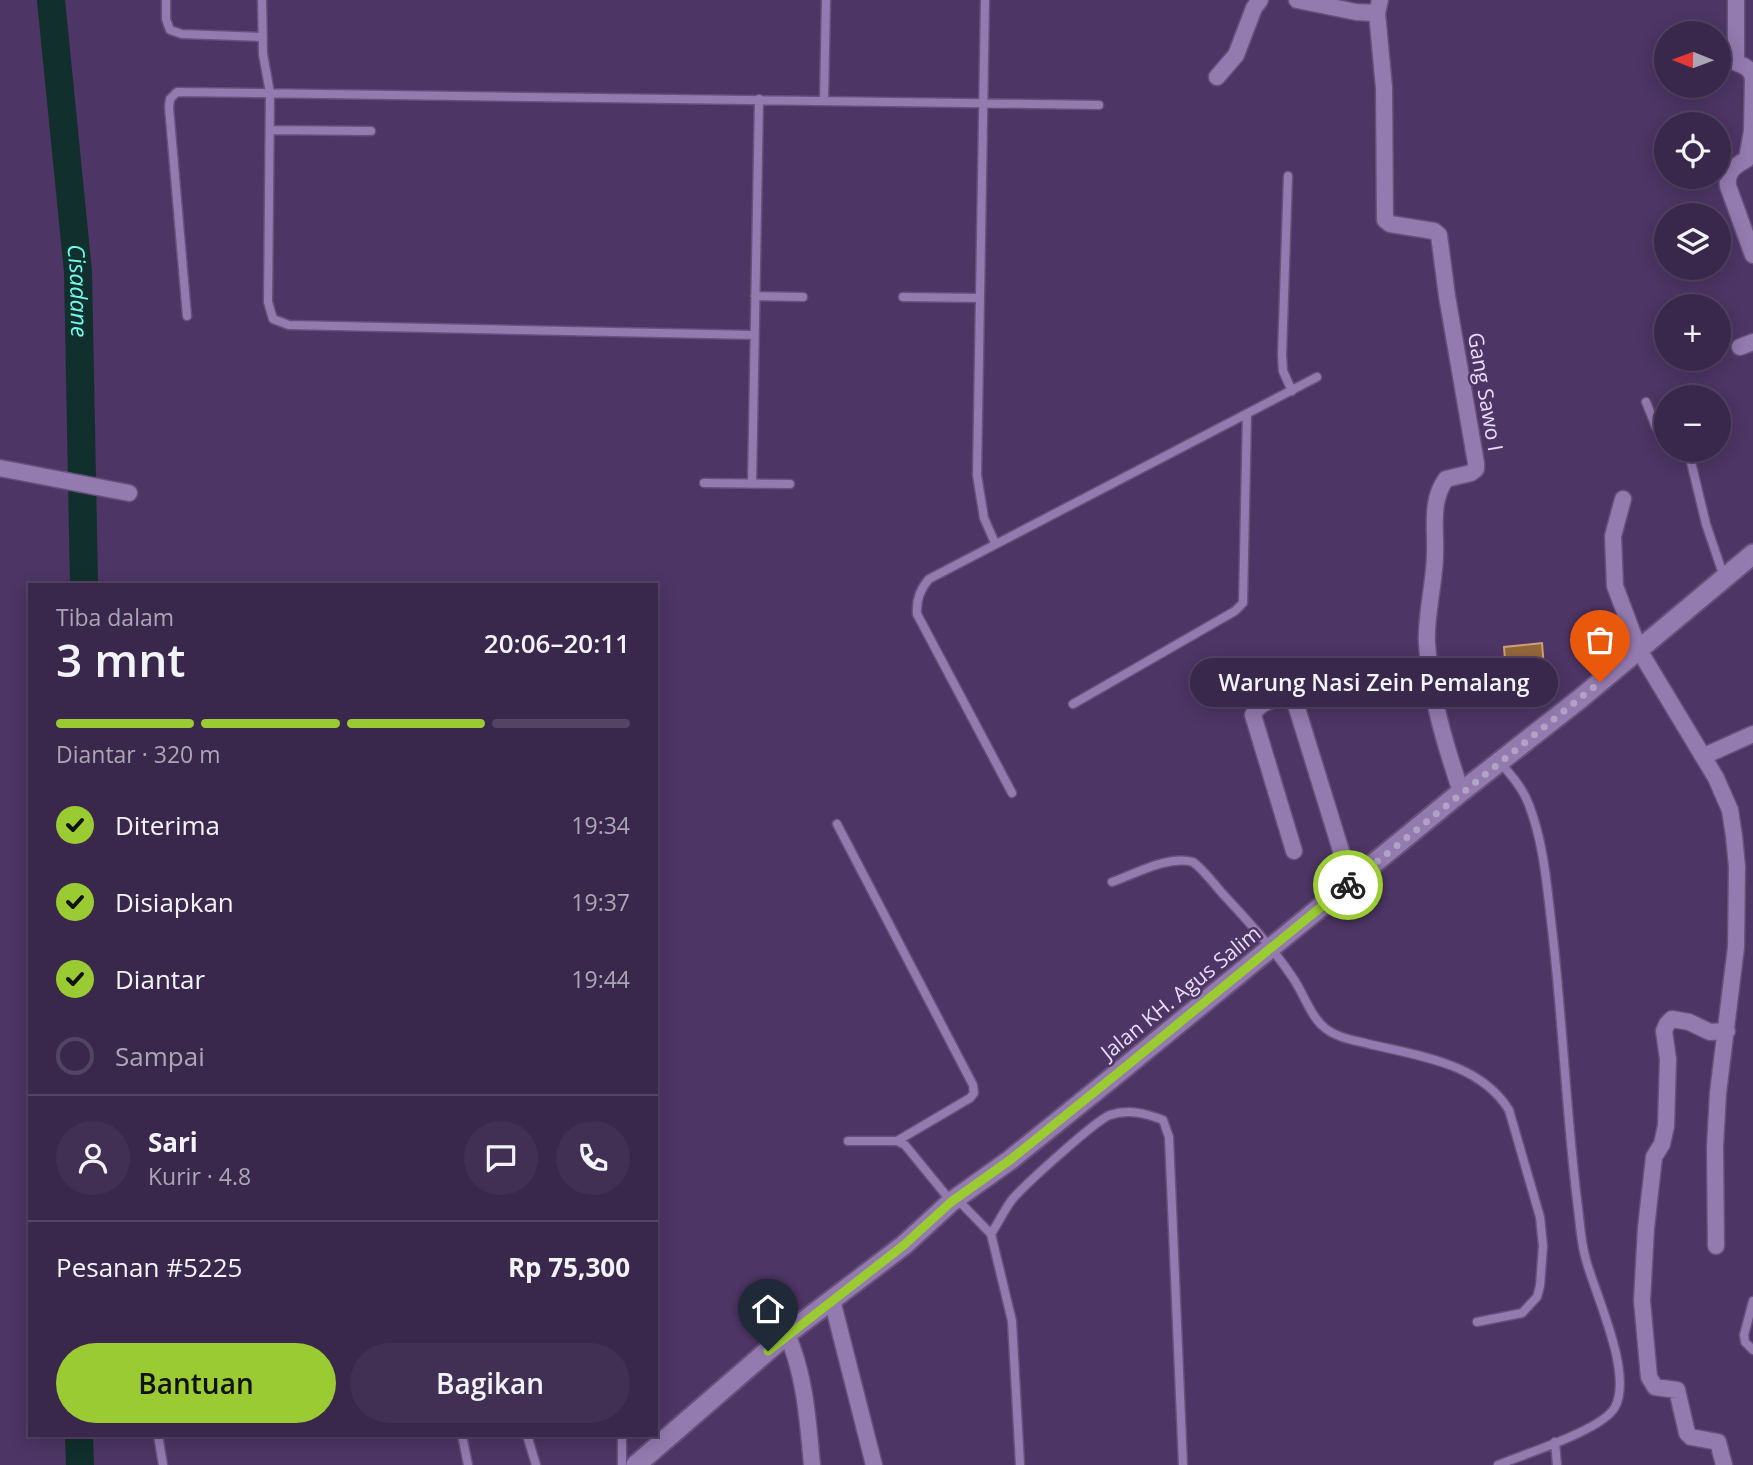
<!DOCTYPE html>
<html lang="id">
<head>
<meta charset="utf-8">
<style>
  body { margin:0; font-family:"Open Sans",sans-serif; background:#413053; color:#f1f3f6; height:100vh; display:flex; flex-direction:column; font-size:26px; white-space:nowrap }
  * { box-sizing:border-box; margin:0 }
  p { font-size:23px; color:#aba6b5 }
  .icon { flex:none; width:38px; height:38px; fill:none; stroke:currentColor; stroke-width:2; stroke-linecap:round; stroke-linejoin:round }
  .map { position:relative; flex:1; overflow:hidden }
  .panel { position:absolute; left:28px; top:583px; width:630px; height:854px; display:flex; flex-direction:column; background:#3a284c; border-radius:0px; box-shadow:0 4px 18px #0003,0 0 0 2px #544464 }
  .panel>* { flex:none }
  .needle { width:46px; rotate:271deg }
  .tools { position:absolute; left:1654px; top:21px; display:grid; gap:14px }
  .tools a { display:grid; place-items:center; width:77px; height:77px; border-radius:50%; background:#3a284c; box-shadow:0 4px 18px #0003,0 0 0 2px #544464; font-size:35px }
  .pin { position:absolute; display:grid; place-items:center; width:60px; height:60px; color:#fff; margin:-72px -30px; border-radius:50% 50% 50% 0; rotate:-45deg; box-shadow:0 0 7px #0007 }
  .pin .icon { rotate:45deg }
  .courier { position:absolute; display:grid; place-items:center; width:70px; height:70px; margin:-35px; border:5px solid #9bcb33; border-radius:50%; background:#fff; color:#222; box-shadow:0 2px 9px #0007 }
  .bubble { position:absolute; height:49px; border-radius:24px; background:#3a284c; box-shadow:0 4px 18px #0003,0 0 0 2px #544464; font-size:23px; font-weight:600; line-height:49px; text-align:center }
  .headline em { font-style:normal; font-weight:600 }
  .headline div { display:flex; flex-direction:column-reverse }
  .headline { display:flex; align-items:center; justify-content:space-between; height:119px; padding:0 28px }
  h1 { font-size:46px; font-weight:600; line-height:52px }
  .bar { display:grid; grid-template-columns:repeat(4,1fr); gap:10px 7px; align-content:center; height:84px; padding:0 28px }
  .bar i { height:9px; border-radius:5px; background:#544464 }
  .bar .on { background:#9bcb33 }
  .bar p { grid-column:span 4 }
  .line { display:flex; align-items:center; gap:18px; padding:0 28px; border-top:2px solid #544464 }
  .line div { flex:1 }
  .round { display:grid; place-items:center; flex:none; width:74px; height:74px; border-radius:37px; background:#413053 }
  ol { padding:0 28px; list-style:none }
  li { display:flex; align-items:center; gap:21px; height:77px }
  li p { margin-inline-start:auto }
  li .icon { padding:7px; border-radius:50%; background:#9bcb33; color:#111; stroke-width:4 }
  li:last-child { color:#aba6b5 }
  li i { width:38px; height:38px; border:4px solid #544464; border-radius:50% }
  .cta { display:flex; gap:14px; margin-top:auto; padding:14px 28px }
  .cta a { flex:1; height:80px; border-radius:42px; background:#9bcb33; color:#111; font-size:28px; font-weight:600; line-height:80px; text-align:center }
  .cta a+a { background:#413053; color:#f1f3f6 }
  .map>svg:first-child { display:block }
</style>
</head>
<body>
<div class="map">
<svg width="1753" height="1465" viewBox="0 0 1753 1465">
  <rect width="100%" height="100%" fill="#4d3565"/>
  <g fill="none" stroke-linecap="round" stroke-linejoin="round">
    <g stroke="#112f2c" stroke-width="28">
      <path id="s1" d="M51,0l27,272 6,312"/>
      <path d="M79,1435l1,30"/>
    </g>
  </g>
  <path fill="#92673a" stroke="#cfa173" stroke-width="2" d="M1542,643l2,25 -38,4 -2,-25z"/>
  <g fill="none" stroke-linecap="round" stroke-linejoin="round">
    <defs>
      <path id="service" d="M166,0v19l4,11 12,4 80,3
        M262,0l1,54 7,39 -2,209 5,17 16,6 465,10
        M985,0l-8,475 7,43 11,25
        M824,100l2,-100
        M270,130l101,1
        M1288,176l-6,179 1,16 9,20
        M755,296l48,1
        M903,297l77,1
        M187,316l-18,-209 1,-8 7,-7 922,13
        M1646,402l10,25 10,10
        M1680,450l10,8 16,66 18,53
        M704,483l86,1
        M752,484l7,-385
        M1073,704l162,-93 8,-8 4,-189
        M1012,793l-95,-179c-1,-14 3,-25 12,-35l388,-202
        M837,824l136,261 1,8 -4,5 -73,43
        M1112,882c23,-8 56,-27 81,-20 11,8 20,21 29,31 25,27 51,55 71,85 11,16 17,38 32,50 12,10 29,12 44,16 50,12 111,19 140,66l31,107 3,29 -3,40 -3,11 -15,16 -45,9
        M848,1141h49l8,4 45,55
        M956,1198l35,36 21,87 8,144
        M991,1234c7,-11 13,-23 20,-33 11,-14 85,-81 99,-86 18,-6 35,-2 53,5l6,17 14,328
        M1753,1301l-9,34 1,7 8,8
        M158,1435l5,30
        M462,1435l6,30
        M527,1435l9,30
        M1555,1442l2,23
        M622,1465v-30
        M1498,1465c26,-11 105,-35 117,-58 18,-33 -19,-111 -29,-147 -5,-17 -6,-35 -8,-52 -12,-93 -15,-186 -26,-279 -5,-42 -8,-85 -23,-124 -6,-17 -19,-31 -30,-44"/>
      <path id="minor" d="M1297,0l59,12 21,1 3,-13
        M1736,0v58l1,5c10,4 14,6 16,16l-1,52 -5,28c-12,7 -21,12 -19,27l25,69
        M1377,13l7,75 1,132 5,4 44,7 5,4 8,61 29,167v6l-5,4 -25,6c-16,22 -10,49 -11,74 0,29 -10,64 -8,91 3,51 18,100 34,148
        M1217,77l19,-22 18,-47 6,-8
        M1740,347l13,-5
        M0,468l129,25
        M1623,499l-10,37 2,50 24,64 77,128 14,32 4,26 3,31 -1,80 -18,146 -3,54 1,99
        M1704,756l49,-22
        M1294,851l-41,-136c5,-12 24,-19 37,-17l6,7 55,178
        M832,1300l42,165
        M787,1334c18,41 21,87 25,131
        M1724,1465l-6,-23 -27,-5 -4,-4 -10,-43 -22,-3 -6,-10 -7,-76 4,-73 8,-71 8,-13 4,-18 2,-67 -4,-28 3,-7 5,-5 17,3 21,10 17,-1"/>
      <path id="tertiary" d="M636,1465l151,-131 117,-89 47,-43 59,-42 103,-83 348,-285 120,-94 172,-144"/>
    </defs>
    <use href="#service" stroke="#66517a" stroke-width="11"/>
    <use href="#minor" stroke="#66517a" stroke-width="19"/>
    <use href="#tertiary" stroke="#66517a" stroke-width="23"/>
    <use href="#service" stroke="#937aaf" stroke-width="8"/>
    <use href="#minor" stroke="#937aaf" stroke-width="16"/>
    <use href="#tertiary" stroke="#937aaf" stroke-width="19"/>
  </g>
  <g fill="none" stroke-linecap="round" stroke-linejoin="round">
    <path stroke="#b2a2c5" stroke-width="7" stroke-dasharray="0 12.6" d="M1348,885l252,-203"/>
    <path stroke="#9bcb33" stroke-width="9" d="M768,1351l136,-106 47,-43 59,-42 103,-83 235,-192"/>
  </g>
  <g text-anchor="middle" stroke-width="5" stroke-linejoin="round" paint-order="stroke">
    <g font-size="21" fill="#e9dcf9" stroke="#4d3565">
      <text transform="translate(1485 392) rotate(80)" y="7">Gang Sawo I</text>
      <text transform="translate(1181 993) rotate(-39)" y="7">Jalan KH. Agus Salim</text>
    </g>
    <g font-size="23" font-style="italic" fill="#73fbec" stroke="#4d3565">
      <text dy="8" stroke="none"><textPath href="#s1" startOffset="292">Cisadane</textPath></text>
    </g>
  </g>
</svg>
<div class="tools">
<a><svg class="needle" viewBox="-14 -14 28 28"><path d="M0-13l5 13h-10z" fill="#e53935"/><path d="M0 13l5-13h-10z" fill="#aba6b5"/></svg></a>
<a><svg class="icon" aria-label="locate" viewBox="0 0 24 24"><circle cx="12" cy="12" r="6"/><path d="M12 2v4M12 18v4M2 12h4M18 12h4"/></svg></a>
<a><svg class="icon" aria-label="layers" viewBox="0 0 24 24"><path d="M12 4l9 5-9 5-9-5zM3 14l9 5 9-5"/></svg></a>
<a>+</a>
<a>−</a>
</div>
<div class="pin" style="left:1600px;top:682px;background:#ea580c"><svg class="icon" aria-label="bag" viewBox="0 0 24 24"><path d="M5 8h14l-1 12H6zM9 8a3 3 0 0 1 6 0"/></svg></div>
<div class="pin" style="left:768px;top:1351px;background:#1f2937"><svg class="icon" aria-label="home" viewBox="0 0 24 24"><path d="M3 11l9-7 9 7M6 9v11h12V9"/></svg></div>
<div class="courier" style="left:1348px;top:885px"><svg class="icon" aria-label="bike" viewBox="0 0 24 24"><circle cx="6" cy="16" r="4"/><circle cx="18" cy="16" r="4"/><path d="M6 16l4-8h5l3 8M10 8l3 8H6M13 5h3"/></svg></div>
<div class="bubble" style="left:1190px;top:658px;width:368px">Warung Nasi Zein Pemalang</div>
<section class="panel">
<div class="headline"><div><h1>3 mnt</h1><p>Tiba dalam</p></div><em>20:06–20:11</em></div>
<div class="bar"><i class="on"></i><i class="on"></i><i class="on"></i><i></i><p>Diantar · 320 m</p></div>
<ol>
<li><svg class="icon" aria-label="check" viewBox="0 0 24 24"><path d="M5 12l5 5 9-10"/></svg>Diterima<p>19:34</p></li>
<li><svg class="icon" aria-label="check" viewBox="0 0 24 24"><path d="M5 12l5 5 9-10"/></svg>Disiapkan<p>19:37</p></li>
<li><svg class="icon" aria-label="check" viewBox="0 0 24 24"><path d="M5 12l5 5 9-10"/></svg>Diantar<p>19:44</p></li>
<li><i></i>Sampai</li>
</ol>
<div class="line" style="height:126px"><a class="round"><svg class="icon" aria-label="person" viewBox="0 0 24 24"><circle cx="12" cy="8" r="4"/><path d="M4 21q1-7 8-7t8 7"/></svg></a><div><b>Sari</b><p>Kurir · 4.8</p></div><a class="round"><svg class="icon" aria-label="chat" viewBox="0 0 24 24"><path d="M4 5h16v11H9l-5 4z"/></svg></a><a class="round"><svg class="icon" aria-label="phone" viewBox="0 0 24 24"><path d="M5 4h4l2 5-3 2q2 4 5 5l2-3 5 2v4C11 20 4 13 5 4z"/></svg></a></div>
<div class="line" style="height:91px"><div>Pesanan #5225</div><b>Rp 75,300</b></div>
<div class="cta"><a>Bantuan</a><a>Bagikan</a></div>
</section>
</div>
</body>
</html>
